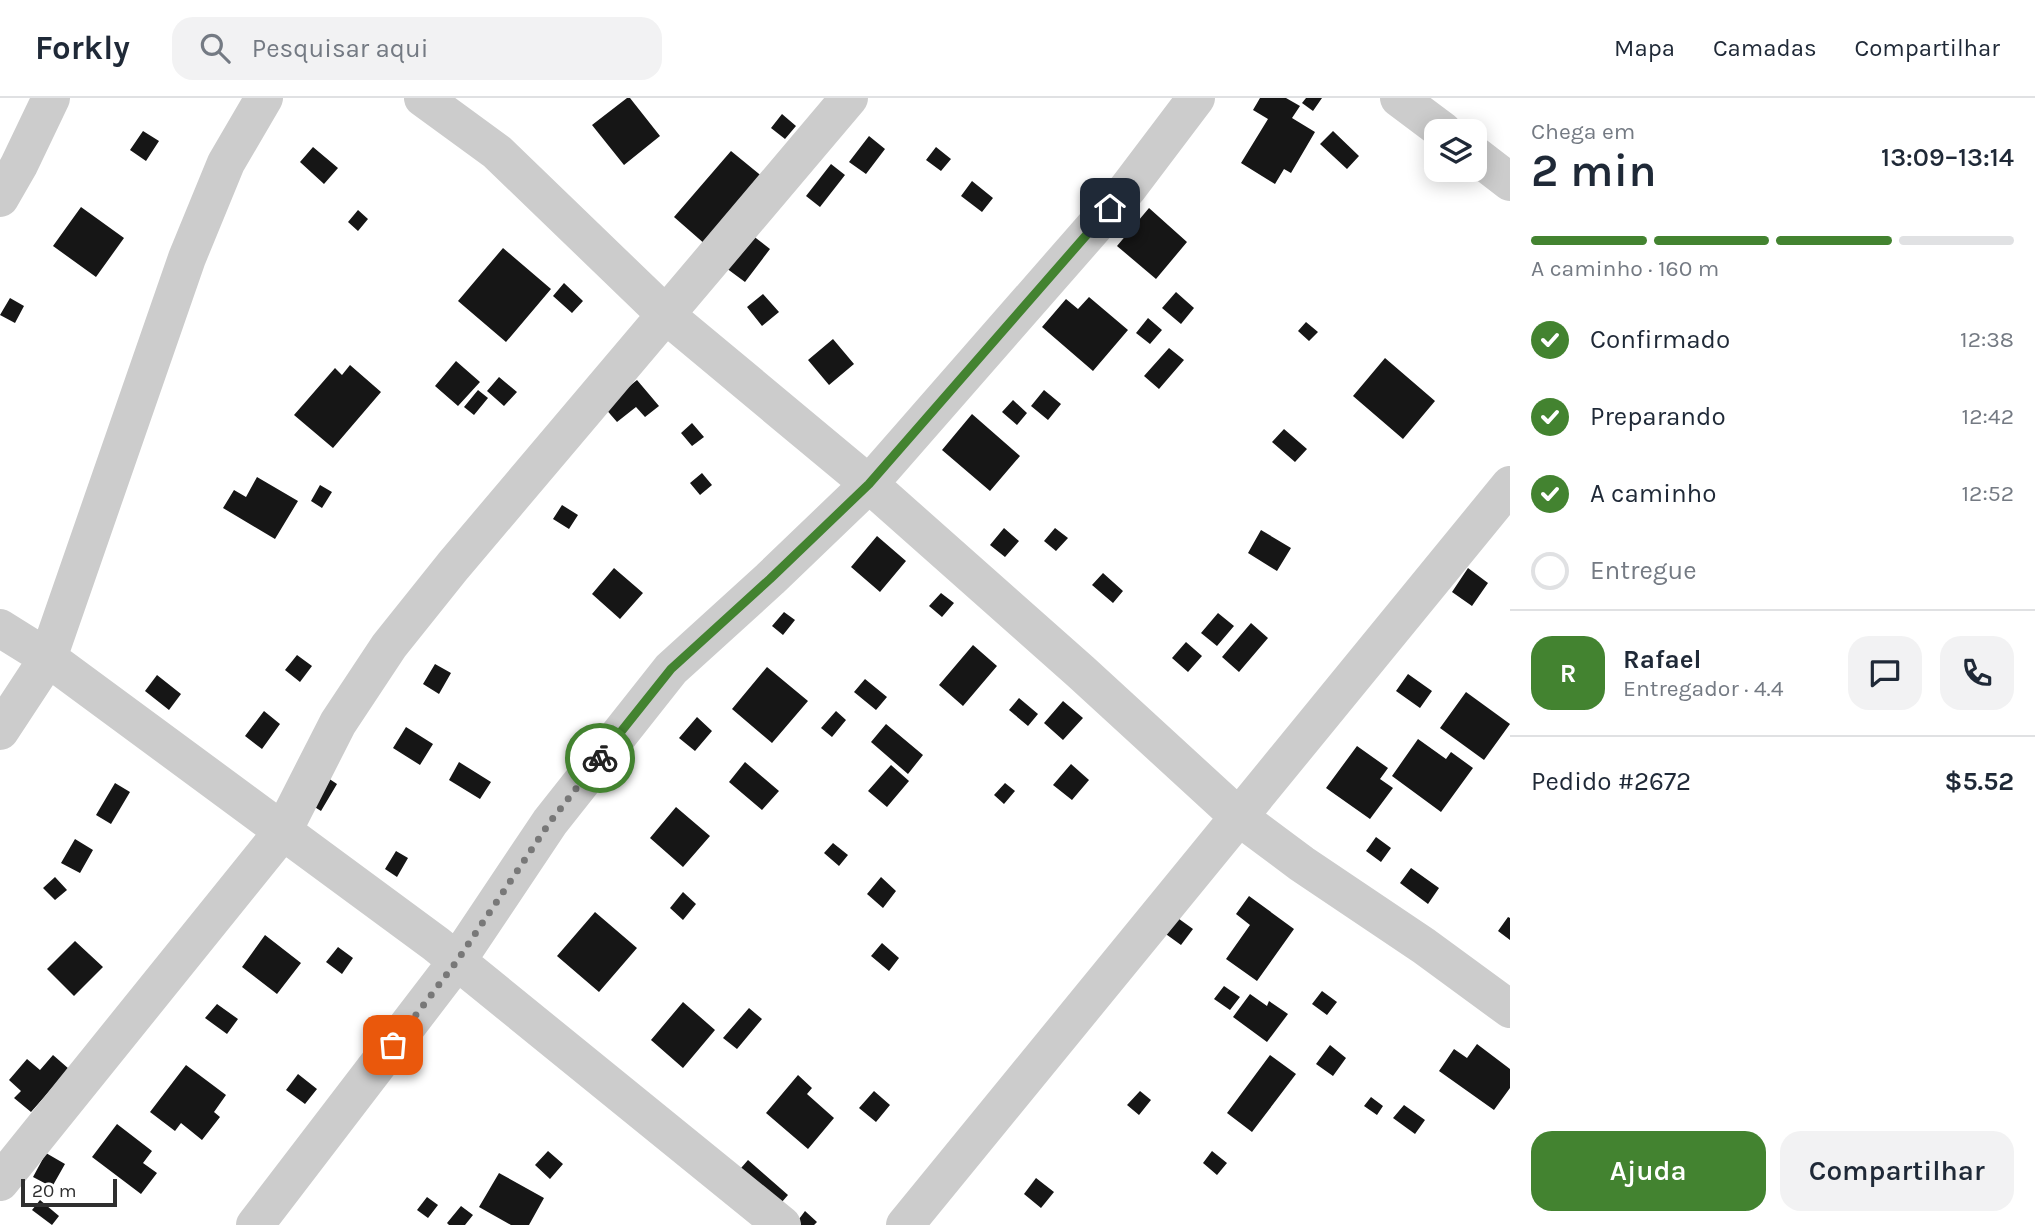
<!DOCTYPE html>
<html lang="pt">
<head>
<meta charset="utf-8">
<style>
  body { margin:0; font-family:Karla,sans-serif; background:#f2f2f3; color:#1f2937; height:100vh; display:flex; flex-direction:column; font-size:26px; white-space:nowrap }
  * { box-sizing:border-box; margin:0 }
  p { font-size:23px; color:#747a83 }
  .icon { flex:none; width:38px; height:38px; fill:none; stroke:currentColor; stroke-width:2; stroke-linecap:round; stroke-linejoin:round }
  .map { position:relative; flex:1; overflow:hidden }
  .panel { display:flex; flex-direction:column; background:#fff; width:525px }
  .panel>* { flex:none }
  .controls { position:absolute; left:1424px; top:21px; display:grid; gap:14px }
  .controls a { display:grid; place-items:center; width:63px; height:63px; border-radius:14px; background:#fff; box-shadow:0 4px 18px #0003; font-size:35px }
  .scale { position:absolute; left:21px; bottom:18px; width:96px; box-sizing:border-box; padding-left:7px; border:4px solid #2f2f2f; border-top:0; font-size:19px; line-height:24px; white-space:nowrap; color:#2f2f2f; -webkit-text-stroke:5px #fff; paint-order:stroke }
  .pin { position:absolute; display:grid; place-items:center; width:60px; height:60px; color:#fff; margin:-30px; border-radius:14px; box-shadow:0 4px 10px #0006 }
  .courier { position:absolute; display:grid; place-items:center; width:70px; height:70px; margin:-35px; border:5px solid #438330; border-radius:50%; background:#fff; color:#222; box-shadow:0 2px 9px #0007 }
  .head em { font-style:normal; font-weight:600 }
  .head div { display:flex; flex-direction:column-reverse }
  .head { display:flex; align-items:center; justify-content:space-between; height:119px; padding:0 21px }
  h1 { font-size:46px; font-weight:600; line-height:52px }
  .bar { display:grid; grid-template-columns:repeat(4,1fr); gap:10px 7px; align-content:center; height:84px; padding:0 21px }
  .bar i { height:9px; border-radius:5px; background:#e0e1e3 }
  .bar .current { background:#438330 }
  .bar p { grid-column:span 4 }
  .line { display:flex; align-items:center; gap:18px; padding:0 21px; border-top:2px solid #e0e1e3 }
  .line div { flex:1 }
  .round { display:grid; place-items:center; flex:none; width:74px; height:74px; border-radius:21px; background:#f2f2f3 }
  ol { padding:0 21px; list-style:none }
  li { display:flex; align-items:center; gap:21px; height:77px }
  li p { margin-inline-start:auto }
  li .icon { padding:7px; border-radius:50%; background:#438330; color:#fff; stroke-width:4 }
  li:last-child { color:#747a83 }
  li i { width:38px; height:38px; border:4px solid #e0e1e3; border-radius:50% }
  .action { display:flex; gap:14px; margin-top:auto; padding:14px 21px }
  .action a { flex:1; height:80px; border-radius:21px; background:#438330; color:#fff; font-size:28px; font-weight:600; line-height:80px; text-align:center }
  .action a+a { background:#f2f2f3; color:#1f2937 }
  header { display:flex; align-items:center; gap:42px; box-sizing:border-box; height:98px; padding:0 35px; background:#fff; border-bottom:2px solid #e0e1e3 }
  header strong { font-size:33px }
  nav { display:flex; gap:38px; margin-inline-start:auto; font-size:24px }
  .search { width:490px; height:63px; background:#f2f2f3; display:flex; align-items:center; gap:18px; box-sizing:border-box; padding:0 24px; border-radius:21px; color:#747a83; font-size:26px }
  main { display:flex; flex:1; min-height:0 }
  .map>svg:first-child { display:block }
</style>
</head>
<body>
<header>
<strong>Forkly</strong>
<div class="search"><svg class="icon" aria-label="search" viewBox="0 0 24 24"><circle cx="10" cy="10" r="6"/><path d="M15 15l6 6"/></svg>Pesquisar aqui</div>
<nav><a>Mapa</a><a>Camadas</a><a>Compartilhar</a></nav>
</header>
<main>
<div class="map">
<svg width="1510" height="1127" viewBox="0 0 1510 1127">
  <rect width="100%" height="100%" fill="#fff"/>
  <path fill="#161616" d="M627,0h3l30,38 -36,29 -32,-40z
    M1260,0h26l14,8 -8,12 23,14 -24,41 -7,-4 -9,15 -34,-21 27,-44 -15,-9z
    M1306,0h16l-9,13 -11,-8z
    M782,16l14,12 -11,13 -14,-11z
    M143,33l16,10 -13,20 -16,-11z
    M1333,33l26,25 -12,13 -27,-25z
    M869,38l16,13 -19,25 -17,-12z
    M313,49l25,21 -14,16 -24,-22z
    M936,49l15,12 -10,12 -15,-11z
    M731,53l33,27 -58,67 -32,-28z
    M831,66l14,11 -25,32 -14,-11z
    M972,83l21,17 -11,14 -21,-16z
    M81,109l43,31 -28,39 -43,-31z
    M1149,110l38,34 -31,37 -39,-33z
    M358,112l10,9 -10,12 -10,-9z
    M748,134l22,17 -25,33 -23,-17z
    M503,150l48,41 -45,53 -48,-41z
    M564,185l19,18 -11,12 -19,-17z
    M1176,194l18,16 -13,16 -19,-16z
    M763,196l16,18 -17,14 -15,-19z
    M1089,199l39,33 -35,41 -51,-44 24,-28 12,10z
    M10,200l14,8 -9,17 -15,-8z
    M1148,220l14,12 -12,14 -14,-11z
    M1306,224l12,10 -9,9 -11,-10z
    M833,241l21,25 -25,21 -21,-25z
    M1169,250l15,12 -25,29 -15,-13z
    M1385,260l50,43 -32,38 -50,-43z
    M456,263l24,21 -22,24 -23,-20z
    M350,267l31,27 -48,56 -39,-33 41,-47 7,7z
    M499,279l18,15 -13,14 -17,-15z
    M637,282l22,26 -14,11 -9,-10 -19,15 -13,-15z
    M478,292l10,8 -14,17 -10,-8z
    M1044,292l17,14 -13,16 -17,-14z
    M1013,302l14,13 -10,12 -15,-13z
    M972,316l48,42 -30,35 -48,-41z
    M692,325l12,14 -12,9 -11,-13z
    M1284,331l23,20 -12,13 -23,-20z
    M702,375l10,12 -12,10 -10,-12z
    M257,379l41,24 -23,38 -52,-31 11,-18 12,7z
    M320,387l12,7 -10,16 -11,-7z
    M562,407l16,10 -9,14 -16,-10z
    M1004,430l15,13 -14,16 -15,-12z
    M1055,430l13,10 -12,13 -12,-10z
    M1261,432l30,18 -14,23 -29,-18z
    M877,438l29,25 -26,31 -29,-25z
    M614,470l29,25 -23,26 -28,-25z
    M1468,470l20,15 -16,23 -20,-14z
    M1103,475l20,18 -10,12 -21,-18z
    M941,495l13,10 -12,14 -13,-11z
    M784,514l11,8 -12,15 -11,-9z
    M1218,515l16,13 -17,20 -16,-13z
    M1251,525l17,15 -29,34 -17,-15z
    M1186,544l16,14 -14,16 -16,-14z
    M973,547l24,21 -34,40 -24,-21z
    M297,557l15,11 -12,16 -15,-12z
    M435,566l16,9 -12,21 -16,-10z
    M767,569l41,34 -36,42 -40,-34z
    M1408,576l24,17 -12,17 -24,-17z
    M157,577l24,19 -12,16 -24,-19z
    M865,581l22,18 -11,13 -22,-18z
    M1466,594l44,32 -26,36 -44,-32z
    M1019,600l19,16 -10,12 -19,-16z
    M1063,603l20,17 -20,22 -19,-17z
    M264,613l16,13 -18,25 -17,-13z
    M836,613l10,9 -14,17 -11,-9z
    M697,619l15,14 -17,20 -16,-13z
    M886,626l37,31 -15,19 -37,-32z
    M406,629l27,17 -13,21 -27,-17z
    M1418,641l28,20 5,-7 22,16 -32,44 -49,-36z
    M1357,648l31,22 -8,11 13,9 -23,31 -44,-31z
    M459,664l32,20 -11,17 -31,-19z
    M745,664l34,29 -17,19 -33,-28z
    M1071,666l18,16 -17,20 -19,-15z
    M891,667l18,16 -22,26 -19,-16z
    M322,676l15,10 -16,27 -16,-10z
    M115,685l15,9 -19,32 -15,-9z
    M1005,685l10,8 -11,13 -10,-9z
    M676,709l34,29 -27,31 -33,-29z
    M1376,739l15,11 -10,14 -15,-11z
    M75,741l18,11 -13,23 -19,-10z
    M833,745l15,12 -9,11 -15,-13z
    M396,753l12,7 -11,19 -12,-8z
    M1411,770l28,20 -11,16 -28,-21z
    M55,779l12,13 -12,10 -12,-12z
    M881,779l15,14 -13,17 -16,-14z
    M683,794l13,12 -13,16 -13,-12z
    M1249,798l45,33 -37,52 -31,-22 24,-34 -14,-11z
    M595,814l42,36 -38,44 -42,-36z
    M1175,818l18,13 -12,16 -18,-13z
    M1508,819l2,1v22l-12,-9z
    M265,837l36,28 -24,31 -35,-27z
    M75,843l28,26 -29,29 -27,-27z
    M882,845l17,15 -10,13 -18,-15z
    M338,849l15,11 -11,16 -16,-12z
    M1224,888l16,11 -10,13 -16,-11z
    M1322,893l15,11 -10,13 -15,-11z
    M1250,896l17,12 2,-5 19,13 -21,28 -34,-25z
    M683,904l32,28 -32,38 -32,-28z
    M217,906l21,15 -11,15 -22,-16z
    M749,910l13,11 -25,30 -14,-11z
    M1477,946l33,25v19l-16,22 -55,-39 15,-22 13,9z
    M1330,947l16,13 -13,18 -17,-12z
    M53,957l16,14 -38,43 -17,-14 7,-7 -12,-11 18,-21 13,11z
    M1270,957l26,19 -44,58 -25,-19z
    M186,967l40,30 -12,17 6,5 -18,23 -21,-17 -6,8 -25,-19z
    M298,976l19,15 -12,15 -19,-14z
    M798,977l14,13 -5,6 27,24 -26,31 -42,-36z
    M874,993l16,14 -14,17 -17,-14z
    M1140,993l11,9 -12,15 -12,-10z
    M1371,999l12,9 -6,9 -13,-9z
    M1404,1007l21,15 -10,14 -22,-16z
    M117,1026l35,27 -9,12 14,10 -16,21 -49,-37z
    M548,1053l15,13 -13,15 -15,-14z
    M1212,1053l15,12 -10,12 -14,-12z
    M46,1055l19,11 -13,23 -19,-10z
    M748,1062l40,35 -13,15 -40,-35z
    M499,1075l45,25 -15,27h-18l-32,-18z
    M1036,1080l18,14 -13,16 -17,-14z
    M427,1099l11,8 -10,13 -11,-8z
    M40,1102l19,16 -7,9 -20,-15z
    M461,1108l12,9 -8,10h-16l-2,-2z
    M805,1113l12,11 -3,3h-16l-2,-2z"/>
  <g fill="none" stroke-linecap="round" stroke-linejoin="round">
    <path stroke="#ccc" stroke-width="38" d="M423,0l74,54 169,163 203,169 212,188 158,145 63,47 122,82 86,63
      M1399,0l44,33
      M1475,57l35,27
      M0,100l19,-33 32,-67
      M0,530l48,30 388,286 346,281
      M0,633l48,-73 139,-400 39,-95 38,-65
      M0,1084l283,-351 55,-108 51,-77 64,-80 396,-468
      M255,1127l202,-264 93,-139 121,-153 99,-90 99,-95 259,-296 68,-90
      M905,1127l605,-740"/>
  </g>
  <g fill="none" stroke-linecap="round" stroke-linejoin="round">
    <path stroke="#787878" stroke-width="7" stroke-dasharray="0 12.6" d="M393,947l64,-84 93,-139 50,-64"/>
    <path stroke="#438330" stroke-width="9" d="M600,660l71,-89 99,-90 99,-95 241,-276"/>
  </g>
</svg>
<div class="controls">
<a><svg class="icon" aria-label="layers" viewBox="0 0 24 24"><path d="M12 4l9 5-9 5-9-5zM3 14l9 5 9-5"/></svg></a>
</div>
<div class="scale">20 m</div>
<div class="pin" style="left:393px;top:947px;background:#ea580c"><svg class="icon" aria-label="bag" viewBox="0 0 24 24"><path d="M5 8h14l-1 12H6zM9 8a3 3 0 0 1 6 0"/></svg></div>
<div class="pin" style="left:1110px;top:110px;background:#1f2937"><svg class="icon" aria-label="home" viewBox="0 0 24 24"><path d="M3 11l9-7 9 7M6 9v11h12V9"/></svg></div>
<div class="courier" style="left:600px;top:660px"><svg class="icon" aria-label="bike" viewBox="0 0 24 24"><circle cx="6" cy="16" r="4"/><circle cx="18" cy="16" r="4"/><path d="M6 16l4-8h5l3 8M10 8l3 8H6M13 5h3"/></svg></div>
</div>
<section class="panel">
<div class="head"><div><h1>2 min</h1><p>Chega em</p></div><em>13:09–13:14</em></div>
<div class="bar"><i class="current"></i><i class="current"></i><i class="current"></i><i></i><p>A caminho · 160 m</p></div>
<ol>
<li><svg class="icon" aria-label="check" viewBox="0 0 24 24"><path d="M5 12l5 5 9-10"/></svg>Confirmado<p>12:38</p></li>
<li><svg class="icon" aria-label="check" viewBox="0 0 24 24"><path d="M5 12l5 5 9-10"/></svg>Preparando<p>12:42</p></li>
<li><svg class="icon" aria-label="check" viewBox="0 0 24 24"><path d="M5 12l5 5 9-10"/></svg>A caminho<p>12:52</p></li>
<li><i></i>Entregue</li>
</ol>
<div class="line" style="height:126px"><b class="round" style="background:#438330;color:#fff">R</b><div><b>Rafael</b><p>Entregador · 4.4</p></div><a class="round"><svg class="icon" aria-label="chat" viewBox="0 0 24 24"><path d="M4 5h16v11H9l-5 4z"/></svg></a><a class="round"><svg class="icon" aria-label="phone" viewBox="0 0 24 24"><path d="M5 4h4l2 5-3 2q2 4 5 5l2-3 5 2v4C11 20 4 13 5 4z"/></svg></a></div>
<div class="line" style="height:91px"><div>Pedido #2672</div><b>$5.52</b></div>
<div class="action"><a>Ajuda</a><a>Compartilhar</a></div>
</section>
</main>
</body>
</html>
